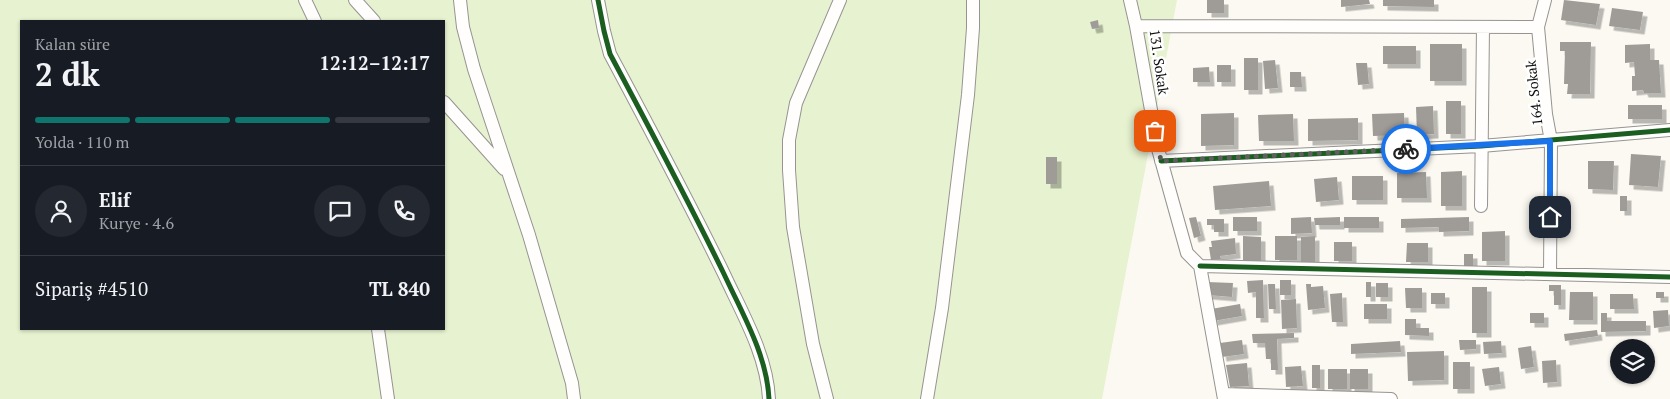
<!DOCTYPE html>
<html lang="tr">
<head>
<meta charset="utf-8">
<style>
  body { margin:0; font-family:"PT Serif",serif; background:#242831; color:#f1f3f6; height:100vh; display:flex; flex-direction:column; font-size:19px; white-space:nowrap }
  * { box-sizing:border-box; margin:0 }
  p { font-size:16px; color:#9ea1a6 }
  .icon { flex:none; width:28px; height:28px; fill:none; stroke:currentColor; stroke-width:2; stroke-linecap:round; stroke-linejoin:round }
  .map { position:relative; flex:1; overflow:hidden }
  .drawer { position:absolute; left:20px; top:20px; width:425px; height:310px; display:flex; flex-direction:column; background:#171b24; border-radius:0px; box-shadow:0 1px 4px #0004 }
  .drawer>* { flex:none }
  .tools { position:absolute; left:1610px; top:339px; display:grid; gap:10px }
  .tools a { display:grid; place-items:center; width:45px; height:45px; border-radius:50%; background:#171b24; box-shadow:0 1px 4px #0004; font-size:25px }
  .pin { position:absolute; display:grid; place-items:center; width:42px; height:42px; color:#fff; margin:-21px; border-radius:10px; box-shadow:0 2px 8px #0006 }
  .courier { position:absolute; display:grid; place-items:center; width:50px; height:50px; margin:-25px; border:4px solid #1a73e8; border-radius:50%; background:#fff; color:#222; box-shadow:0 1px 6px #0007 }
  .head em { font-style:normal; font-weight:700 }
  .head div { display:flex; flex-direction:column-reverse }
  .head { display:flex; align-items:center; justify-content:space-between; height:85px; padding:0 15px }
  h1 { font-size:32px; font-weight:700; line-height:38px }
  .bar { display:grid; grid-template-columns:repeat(4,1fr); gap:8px 5px; align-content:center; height:60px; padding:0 15px }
  .bar i { height:6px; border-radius:4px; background:#363941 }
  .bar .current { background:#0f766e }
  .bar p { grid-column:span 4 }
  .line { display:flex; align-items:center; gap:12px; padding:0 15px; border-top:1px solid #363941 }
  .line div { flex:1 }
  .round { display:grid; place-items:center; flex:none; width:52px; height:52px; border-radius:26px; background:#242831 }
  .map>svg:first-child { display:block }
</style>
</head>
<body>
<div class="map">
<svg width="1670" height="399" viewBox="0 0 1670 399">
  <defs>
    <filter id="shadow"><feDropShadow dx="4.5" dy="4.5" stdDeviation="0" flood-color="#0004"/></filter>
  </defs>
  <rect width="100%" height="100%" fill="#fcf9f2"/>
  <path fill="#e7f2d0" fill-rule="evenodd" d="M0,0h1177l-75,399h-1102zM21,21h423v308h-423z"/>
  <path fill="#9f9c98" filter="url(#shadow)" d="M1207,0h17v13h-17z
    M1341,0h28l1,4 -29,3z
    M1383,0h51v7l-51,-1z
    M1564,0l36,4 -4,21 -35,-5z
    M1612,8l31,4 -3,18 -31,-4z
    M1098,20l1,8 -7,1 -2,-7z
    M1560,42h31l-1,52h-23l1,-10h-4l1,-33h-5z
    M1430,44h32v37h-32z
    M1650,44v16h9l2,33h-17l-1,-3 -11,1v-15h3l-1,-14 -9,1v-18z
    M1383,46h33v18h-33z
    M1244,58h14v32h-14z
    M1275,60l3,28 -13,1 -2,-28z
    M1356,63h11l2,21 -11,1z
    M1217,65h14v17h-14z
    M1209,67l1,15h-17v-14z
    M1290,72h11l1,15h-12z
    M1446,101h15v33h-15z
    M1628,105h34v14h-34z
    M1433,106l1,28 -17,1 -1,-28z
    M1234,113v32l-33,1v-32z
    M1404,113l1,22 -32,1 -1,-22z
    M1293,114l1,27h-35l-1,-26z
    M1358,118v22l-50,1v-22z
    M1631,154l30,2 -3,31 -29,-2z
    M1046,157h11v27h-11z
    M1588,161h26l-1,29 -25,-1z
    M1462,171v35h-21v-34z
    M1426,172l1,26h-30v-25z
    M1352,176h31v24h-31z
    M1337,177l2,23 -23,2 -2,-23z
    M1269,181l2,25 -56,4 -2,-24z
    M1620,196h7v15h-7z
    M1196,217l5,19 -7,2 -5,-20z
    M1233,217h24v14h-24z
    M1311,217l1,16 -21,1v-16z
    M1340,217v8h-25l-1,-7z
    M1344,217h35v11h-35z
    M1469,217v14l-30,1v-5l-38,1v-9z
    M1207,219h17v13h-10v-7h-7z
    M1505,231v30h-23v-29z
    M1243,236l18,1v24h-18z
    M1275,236h22v24h-22z
    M1315,236v27h-14v-26z
    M1235,238l1,16 -16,2 1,3 -10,1 -2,-13h3l-1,-6z
    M1334,242h18v19h-18z
    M1407,243h21v19h-22z
    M1464,254h9v14h-9z
    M1263,280l1,38h-8v-26l-8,1 -1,-12z
    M1280,280h11v15h-11z
    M1207,282l26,1 -1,14 -24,-2z
    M1366,282h5v15h-5z
    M1376,283h12v14h-12z
    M1268,284h7l1,25h-7z
    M1306,284h5v3l12,-1 2,22 -17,2z
    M1549,285h12v20h-7v-14h-5z
    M1472,287h15v46h-15z
    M1405,288h17v20h-16z
    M1570,292h23v28h-24z
    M1656,292h8v6h-8z
    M1342,293l1,29h-11l-2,-28z
    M1431,293h14v11h-14z
    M1610,294h23l1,15h-24z
    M1296,299l1,29 -15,1 -1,-29z
    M1240,304l2,12 -29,5 -2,-12z
    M1364,304h23v15h-23z
    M1668,310l1,16 -15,2 -1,-17z
    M1530,313h14v10h-14z
    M1601,313h6v8h39v10l-45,1z
    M1405,319h11v9h13v8l-24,-1z
    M1597,330l1,6 -33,5 -1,-7z
    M1294,333v5l-17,1 1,31h-7v-11h-5l-1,-16h-12l-1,-9z
    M1242,340l2,14 -22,3 -2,-14z
    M1459,340h17v9l-16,1z
    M1400,341l1,11 -50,2v-10z
    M1501,341l1,12 -18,1 -1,-12z
    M1531,346l3,21 -13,2 -3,-21z
    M1444,351v29l-36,1 -1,-29z
    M1556,360l1,22 -14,1 -1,-22z
    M1453,362h17v27h-17z
    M1247,363l2,23 -19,1 -4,-22z
    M1312,365h8v23h-8z
    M1301,366l2,20 -17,1 -1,-20z
    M1499,367l2,17 -16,2 -3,-17z
    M1328,369h19v20h-19z
    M1350,369h18v20h-18z"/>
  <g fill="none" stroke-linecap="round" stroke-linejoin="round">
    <defs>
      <path id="street" d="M305,0l10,21
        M355,0l19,21
        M460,0l3,27 11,42 55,166 43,148 2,16
        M598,0l6,31 6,23c39,73 78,146 114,220 18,39 43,81 45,125
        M1130,0l6,26 22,123 29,104 13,13 24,133
        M1545,0l-7,27 8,87 5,27 -1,133
        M1136,26l402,1
        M444,102l60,67
        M1161,161l320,-15 189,-16
        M1481,206l2,-179
        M1200,266l470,11
        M378,329l10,70
        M1223,394l168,5
        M827,399l-14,-55 -20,-117 -4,-57v-30l7,-37 44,-103
        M927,399l15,-91 26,-213 5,-67v-28"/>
    </defs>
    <use href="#street" stroke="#959491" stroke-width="14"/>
    <use href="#street" stroke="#fffefd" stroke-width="12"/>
    <defs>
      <path id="cycleway" d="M598,0l6,31 6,23c39,73 78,146 114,220 18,39 43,81 45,125
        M1161,161l320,-15 189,-16
        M1200,266l470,11"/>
    </defs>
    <use href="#cycleway" stroke="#fff" stroke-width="8"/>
    <use href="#cycleway" stroke="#1b5e20" stroke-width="5"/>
  </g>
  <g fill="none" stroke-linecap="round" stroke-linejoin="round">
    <path stroke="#61605e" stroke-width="5" stroke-dasharray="0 9" d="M1155,131l6,30 245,-12"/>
    <path stroke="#1a73e8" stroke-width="6" d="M1406,149l144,-8v76"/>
  </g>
  <g text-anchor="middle" stroke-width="5" stroke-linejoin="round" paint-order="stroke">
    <g font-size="14" fill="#0e0e0e" stroke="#fff">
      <text transform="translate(1159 62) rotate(82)" y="5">131. Sokak</text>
      <text transform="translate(1534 93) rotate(-96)" y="5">164. Sokak</text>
    </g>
  </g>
</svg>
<div class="tools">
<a><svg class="icon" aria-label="layers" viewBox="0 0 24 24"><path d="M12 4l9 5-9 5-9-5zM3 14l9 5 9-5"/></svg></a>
</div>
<div class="pin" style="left:1155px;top:131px;background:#ea580c"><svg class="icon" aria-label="bag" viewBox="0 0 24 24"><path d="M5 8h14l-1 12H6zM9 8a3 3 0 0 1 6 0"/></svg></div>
<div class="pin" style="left:1550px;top:217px;background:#1f2937"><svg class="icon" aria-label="home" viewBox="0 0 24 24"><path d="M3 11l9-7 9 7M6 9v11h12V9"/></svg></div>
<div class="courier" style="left:1406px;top:149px"><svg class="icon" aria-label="bike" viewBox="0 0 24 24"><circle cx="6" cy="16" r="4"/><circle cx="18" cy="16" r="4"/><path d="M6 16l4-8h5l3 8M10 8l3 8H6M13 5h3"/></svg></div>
<section class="drawer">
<div class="head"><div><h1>2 dk</h1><p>Kalan süre</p></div><em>12:12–12:17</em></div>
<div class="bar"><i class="current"></i><i class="current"></i><i class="current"></i><i></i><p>Yolda · 110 m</p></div>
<div class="line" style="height:90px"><a class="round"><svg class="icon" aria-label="person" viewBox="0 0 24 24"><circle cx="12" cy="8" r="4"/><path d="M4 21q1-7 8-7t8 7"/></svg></a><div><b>Elif</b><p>Kurye · 4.6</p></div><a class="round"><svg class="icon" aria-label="chat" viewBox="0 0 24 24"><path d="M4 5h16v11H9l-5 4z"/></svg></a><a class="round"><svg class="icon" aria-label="phone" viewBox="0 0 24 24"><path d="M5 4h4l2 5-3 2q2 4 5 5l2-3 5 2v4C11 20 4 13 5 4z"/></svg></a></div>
<div class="line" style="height:65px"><div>Sipariş #4510</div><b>TL 840</b></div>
</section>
</div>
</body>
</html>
